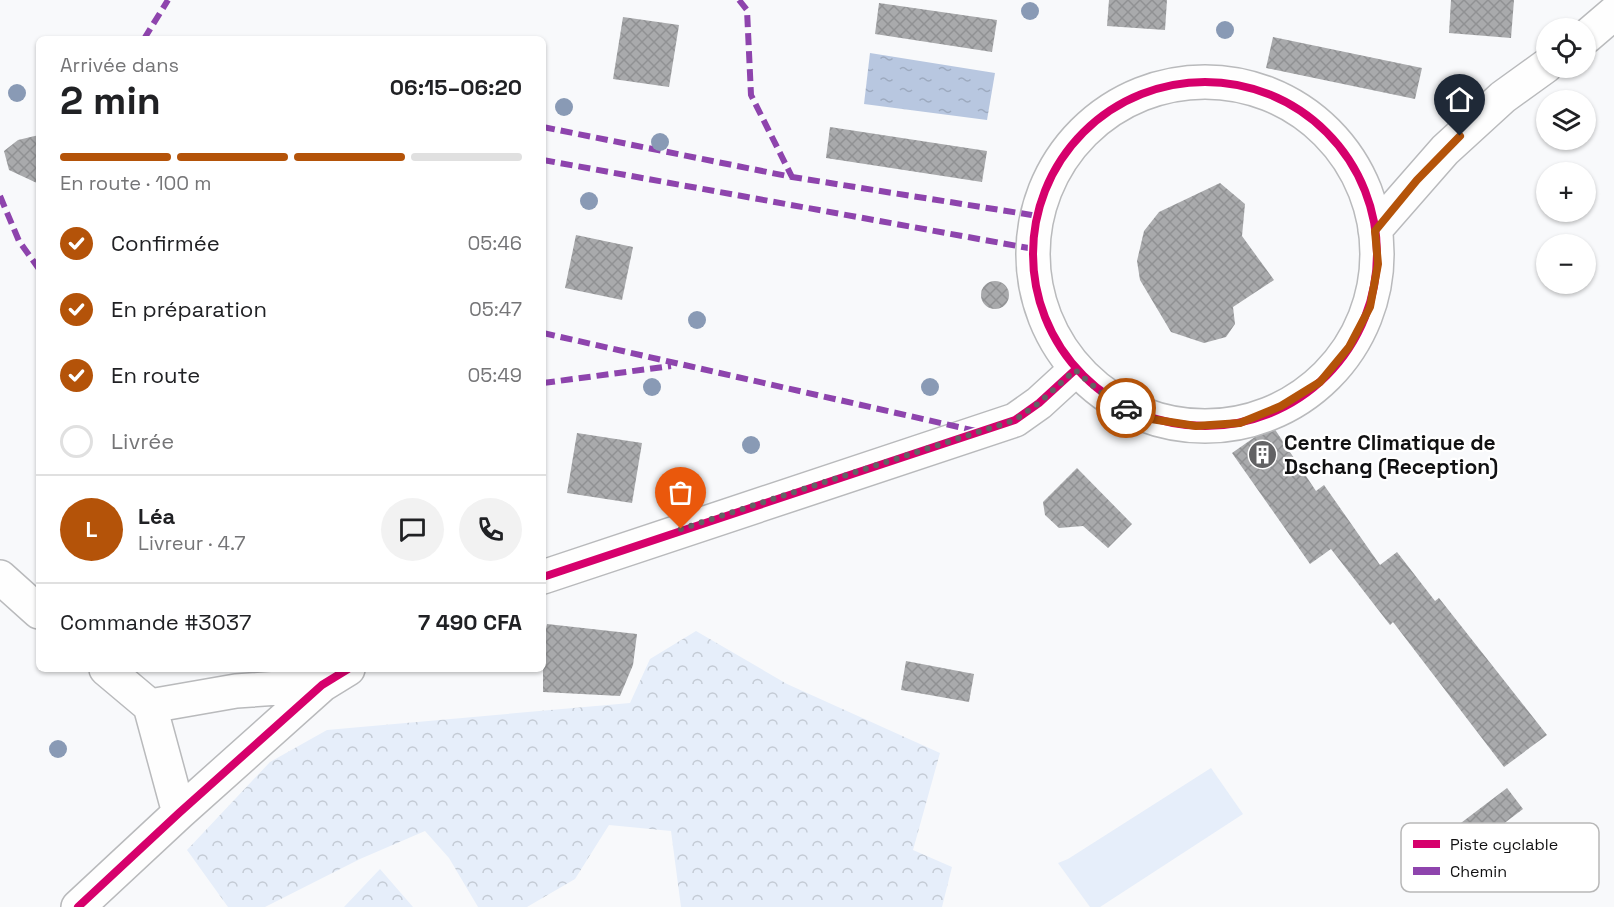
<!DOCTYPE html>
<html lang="fr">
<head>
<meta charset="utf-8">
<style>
  body { margin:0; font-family:"Space Grotesk",sans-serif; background:#f2f2f2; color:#202124; height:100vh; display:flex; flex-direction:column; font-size:22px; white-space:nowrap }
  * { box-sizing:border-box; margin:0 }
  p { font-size:20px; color:#757577 }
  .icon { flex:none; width:33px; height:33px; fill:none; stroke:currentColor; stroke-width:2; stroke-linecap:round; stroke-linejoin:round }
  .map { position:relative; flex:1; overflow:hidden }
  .drawer { position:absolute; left:36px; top:36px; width:510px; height:636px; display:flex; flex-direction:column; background:#fff; border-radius:9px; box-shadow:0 2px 4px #0004 }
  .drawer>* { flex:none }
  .fabs { position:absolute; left:1536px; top:18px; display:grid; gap:12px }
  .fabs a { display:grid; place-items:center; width:60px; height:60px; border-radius:50%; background:#fff; box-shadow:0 2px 4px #0004; font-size:30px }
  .pin { position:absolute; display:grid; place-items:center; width:51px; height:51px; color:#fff; margin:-62px -26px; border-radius:50% 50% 50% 0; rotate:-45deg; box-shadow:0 0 6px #0007 }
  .pin .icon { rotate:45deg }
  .courier { position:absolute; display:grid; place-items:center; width:60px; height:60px; margin:-30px; border:4px solid #b45309; border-radius:50%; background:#fff; color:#222; box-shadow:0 2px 8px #0007 }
  .overview em { font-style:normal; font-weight:600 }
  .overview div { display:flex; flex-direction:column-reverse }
  .overview { display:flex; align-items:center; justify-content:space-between; height:102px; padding:0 24px }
  h1 { font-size:39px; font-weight:600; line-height:45px }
  .bar { display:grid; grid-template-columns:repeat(4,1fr); gap:9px 6px; align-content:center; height:72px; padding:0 24px }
  .bar i { height:8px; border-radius:4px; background:#e0e0e0 }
  .bar .current { background:#b45309 }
  .bar p { grid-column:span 4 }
  .line { display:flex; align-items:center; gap:15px; padding:0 24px; border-top:2px solid #e0e0e0 }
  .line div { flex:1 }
  .round { display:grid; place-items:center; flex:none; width:63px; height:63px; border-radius:32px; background:#f2f2f2 }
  ol { padding:0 24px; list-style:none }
  li { display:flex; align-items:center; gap:18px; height:66px }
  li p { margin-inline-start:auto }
  li .icon { padding:6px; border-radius:50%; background:#b45309; color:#fff; stroke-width:4 }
  li:last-child { color:#757577 }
  li i { width:33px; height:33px; border:3px solid #e0e0e0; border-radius:50% }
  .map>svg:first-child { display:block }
</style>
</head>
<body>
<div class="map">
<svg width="1614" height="907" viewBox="0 0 1614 907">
  <defs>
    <pattern id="forest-crowns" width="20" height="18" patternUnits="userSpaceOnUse" patternTransform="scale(1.5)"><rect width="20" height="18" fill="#e6eefa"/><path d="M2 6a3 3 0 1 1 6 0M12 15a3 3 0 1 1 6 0" fill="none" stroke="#c4cbd5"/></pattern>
    <pattern id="water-ripples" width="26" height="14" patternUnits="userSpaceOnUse" patternTransform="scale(1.5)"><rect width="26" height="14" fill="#b8c7e0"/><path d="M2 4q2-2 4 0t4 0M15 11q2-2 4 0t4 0" fill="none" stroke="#9daabf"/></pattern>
    <pattern id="building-cross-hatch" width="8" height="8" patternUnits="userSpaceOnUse" patternTransform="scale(1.5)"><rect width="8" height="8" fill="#a9aaac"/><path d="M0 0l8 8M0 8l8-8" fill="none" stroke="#909193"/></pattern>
  </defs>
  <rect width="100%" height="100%" fill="#f8f9fb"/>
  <path fill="#e6eefa" d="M1211,768l32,46 -143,93h-10l-32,-44 10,-4z"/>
  <path fill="url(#forest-crowns)" d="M696,631l91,53 153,69 -27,97 39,17 -10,40h-261l-10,-76 -62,-6 -34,54 -48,28h-49l-29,-49 -24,-27 -65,28 -95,48h-37l-41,-57 83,-88 57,-32 303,-27 20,-44z
    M380,869l33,38h-69z"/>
  <path fill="url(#water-ripples)" d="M870,53l125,20 -8,47 -123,-16z"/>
  <path fill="url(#building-cross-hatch)" d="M1109,0h58l-2,30 -58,-4z
    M1451,0h63l-3,38 -62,-5z
    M879,3l118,17 -5,32 -117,-18z
    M623,17l56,8 -10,62 -56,-8z
    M1273,37l149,31 -7,31 -149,-31z
    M830,127l157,24 -5,31 -156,-24z
    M39,135v49l-30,-14 -5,-19 14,-11z
    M1220,183l25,21 -3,32 32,44 -41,27 2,17 -9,13 -22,6 -33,-11 -31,-52 -3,-19 7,-30 15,-19z
    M576,235l57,12 -11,53 -57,-12z
    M981 295a14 14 0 1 1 28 0a14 14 0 1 1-28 0Z
    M1272,425l44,66 8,-6 56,80 17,-13 38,49 4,-3 108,137 -43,32 -111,-145 -3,3 -59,-76 -21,15 -78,-111z
    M577,433l65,10 -10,60 -65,-10z
    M1077,468l55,56 -24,24 -25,-22 -24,2 -14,-13 -2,-13z
    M547,624l90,10 -4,31 -13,31 -77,-4v-49z
    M906,661l68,13 -5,28 -68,-12z
    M1507,788l16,21 -58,44 -16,-21z"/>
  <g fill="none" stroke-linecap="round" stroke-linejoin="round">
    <defs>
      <path id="minor" d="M1586,37l28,-24
        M1033 254a172 172 0 1 1 344 0a172 172 0 1 1-344 0Z
        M1375,230l70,-80 58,-53 43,-31
        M0,577l39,35
        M543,577l472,-157 24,-17 36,-33
        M106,669l44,37 29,107
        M150,706l86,-15 86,-6
        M78,907l101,-94 143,-128 26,-16"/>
    </defs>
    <use href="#minor" stroke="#b9babc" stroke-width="36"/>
    <use href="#minor" stroke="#fefefe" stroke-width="33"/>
    <path stroke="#8e44ad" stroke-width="6" stroke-dasharray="12 6" stroke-linecap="butt" d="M739,0l8,10 4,85 41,82
      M144,39l24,-39
      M543,127l249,50 246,39
      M543,160l491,89
      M0,196l19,45 20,28
      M543,333l433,98
      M543,383l128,-17"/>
    <defs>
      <path id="cycleway" d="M1033 254a172 172 0 1 1 344 0a172 172 0 1 1-344 0Z
        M543,577l472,-157 24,-17 36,-33
        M78,907l101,-94 143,-128 26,-16"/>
    </defs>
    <use href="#cycleway" stroke="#fff" stroke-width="11"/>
    <use href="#cycleway" stroke="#d6006c" stroke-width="8"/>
  </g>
  <g fill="#899ab5">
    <circle cx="1030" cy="11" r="9"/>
    <circle cx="1225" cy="30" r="9"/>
    <circle cx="17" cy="93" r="9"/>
    <circle cx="1444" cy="101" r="9"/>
    <circle cx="564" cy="107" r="9"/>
    <circle cx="660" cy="142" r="9"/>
    <circle cx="589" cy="201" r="9"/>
    <circle cx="697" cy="320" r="9"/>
    <circle cx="652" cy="387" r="9"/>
    <circle cx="930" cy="387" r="9"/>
    <circle cx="751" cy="445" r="9"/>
    <circle cx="58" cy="749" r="9"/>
  </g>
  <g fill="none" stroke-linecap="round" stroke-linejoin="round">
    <path stroke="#626264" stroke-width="6" stroke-dasharray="0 10.8" d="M681,529l334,-109 24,-17 36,-33 37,32 14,6"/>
    <path stroke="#b45309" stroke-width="8" d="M1126,408l25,11 45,7 44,-3 41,-17 39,-24 29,-35 21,-40 8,-43 -3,-33 42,-51 43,-44"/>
  </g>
  <defs>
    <symbol id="building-disc" viewBox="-11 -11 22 22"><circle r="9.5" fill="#626264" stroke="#fff"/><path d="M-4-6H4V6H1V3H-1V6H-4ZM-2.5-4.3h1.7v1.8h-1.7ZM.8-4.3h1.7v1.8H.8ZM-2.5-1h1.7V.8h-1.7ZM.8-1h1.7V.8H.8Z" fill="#fff"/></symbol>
  </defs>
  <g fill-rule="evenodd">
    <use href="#building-disc" x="1246" y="438" width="33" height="33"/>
  </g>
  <g text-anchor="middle" stroke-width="4.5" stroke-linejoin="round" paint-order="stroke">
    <g font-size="21" font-weight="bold" fill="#111112" stroke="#fff" text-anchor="start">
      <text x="1284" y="450">Centre Climatique de<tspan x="1284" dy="24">Dschang (Reception)</tspan></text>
    </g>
  </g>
  <rect x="1401" y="823" width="198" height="69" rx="9" fill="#fff" stroke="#b8b8b8" stroke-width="1.5"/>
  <rect x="1413" y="840" width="27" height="8" fill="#d6006c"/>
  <rect x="1413" y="867" width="27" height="8" fill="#8e44ad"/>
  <g font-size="16" fill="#111112">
    <text x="1450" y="850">Piste cyclable</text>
    <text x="1450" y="877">Chemin</text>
  </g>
</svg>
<div class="fabs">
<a><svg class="icon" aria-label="locate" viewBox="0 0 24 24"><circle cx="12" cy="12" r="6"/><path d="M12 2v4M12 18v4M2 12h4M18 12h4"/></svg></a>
<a><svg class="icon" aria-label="layers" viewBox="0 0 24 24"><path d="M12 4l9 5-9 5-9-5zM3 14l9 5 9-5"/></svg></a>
<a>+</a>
<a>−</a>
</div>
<div class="pin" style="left:681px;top:529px;background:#ea580c"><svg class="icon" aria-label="bag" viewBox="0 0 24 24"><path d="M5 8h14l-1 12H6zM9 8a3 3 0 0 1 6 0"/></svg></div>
<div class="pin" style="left:1460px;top:136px;background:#1f2937"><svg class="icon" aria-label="home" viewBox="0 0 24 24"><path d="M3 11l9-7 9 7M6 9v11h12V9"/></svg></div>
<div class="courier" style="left:1126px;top:408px"><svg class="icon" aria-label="car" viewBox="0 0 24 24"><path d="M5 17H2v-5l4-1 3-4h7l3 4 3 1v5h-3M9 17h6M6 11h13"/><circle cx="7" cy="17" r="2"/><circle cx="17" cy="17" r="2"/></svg></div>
<section class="drawer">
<div class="overview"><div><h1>2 min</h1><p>Arrivée dans</p></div><em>06:15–06:20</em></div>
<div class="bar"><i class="current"></i><i class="current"></i><i class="current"></i><i></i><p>En route · 100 m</p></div>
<ol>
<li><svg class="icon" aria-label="check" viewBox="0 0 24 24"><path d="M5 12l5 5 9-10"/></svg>Confirmée<p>05:46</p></li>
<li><svg class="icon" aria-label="check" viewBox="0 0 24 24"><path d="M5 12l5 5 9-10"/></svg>En préparation<p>05:47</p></li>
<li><svg class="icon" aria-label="check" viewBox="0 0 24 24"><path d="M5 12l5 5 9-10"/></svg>En route<p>05:49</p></li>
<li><i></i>Livrée</li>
</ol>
<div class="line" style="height:108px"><b class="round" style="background:#b45309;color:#fff">L</b><div><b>Léa</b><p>Livreur · 4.7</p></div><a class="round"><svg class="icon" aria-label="chat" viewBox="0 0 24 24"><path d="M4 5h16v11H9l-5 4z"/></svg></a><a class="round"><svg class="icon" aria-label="phone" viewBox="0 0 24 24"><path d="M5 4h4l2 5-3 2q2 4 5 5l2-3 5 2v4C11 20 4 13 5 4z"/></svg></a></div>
<div class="line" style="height:78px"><div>Commande #3037</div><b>7 490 CFA</b></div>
</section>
</div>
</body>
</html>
